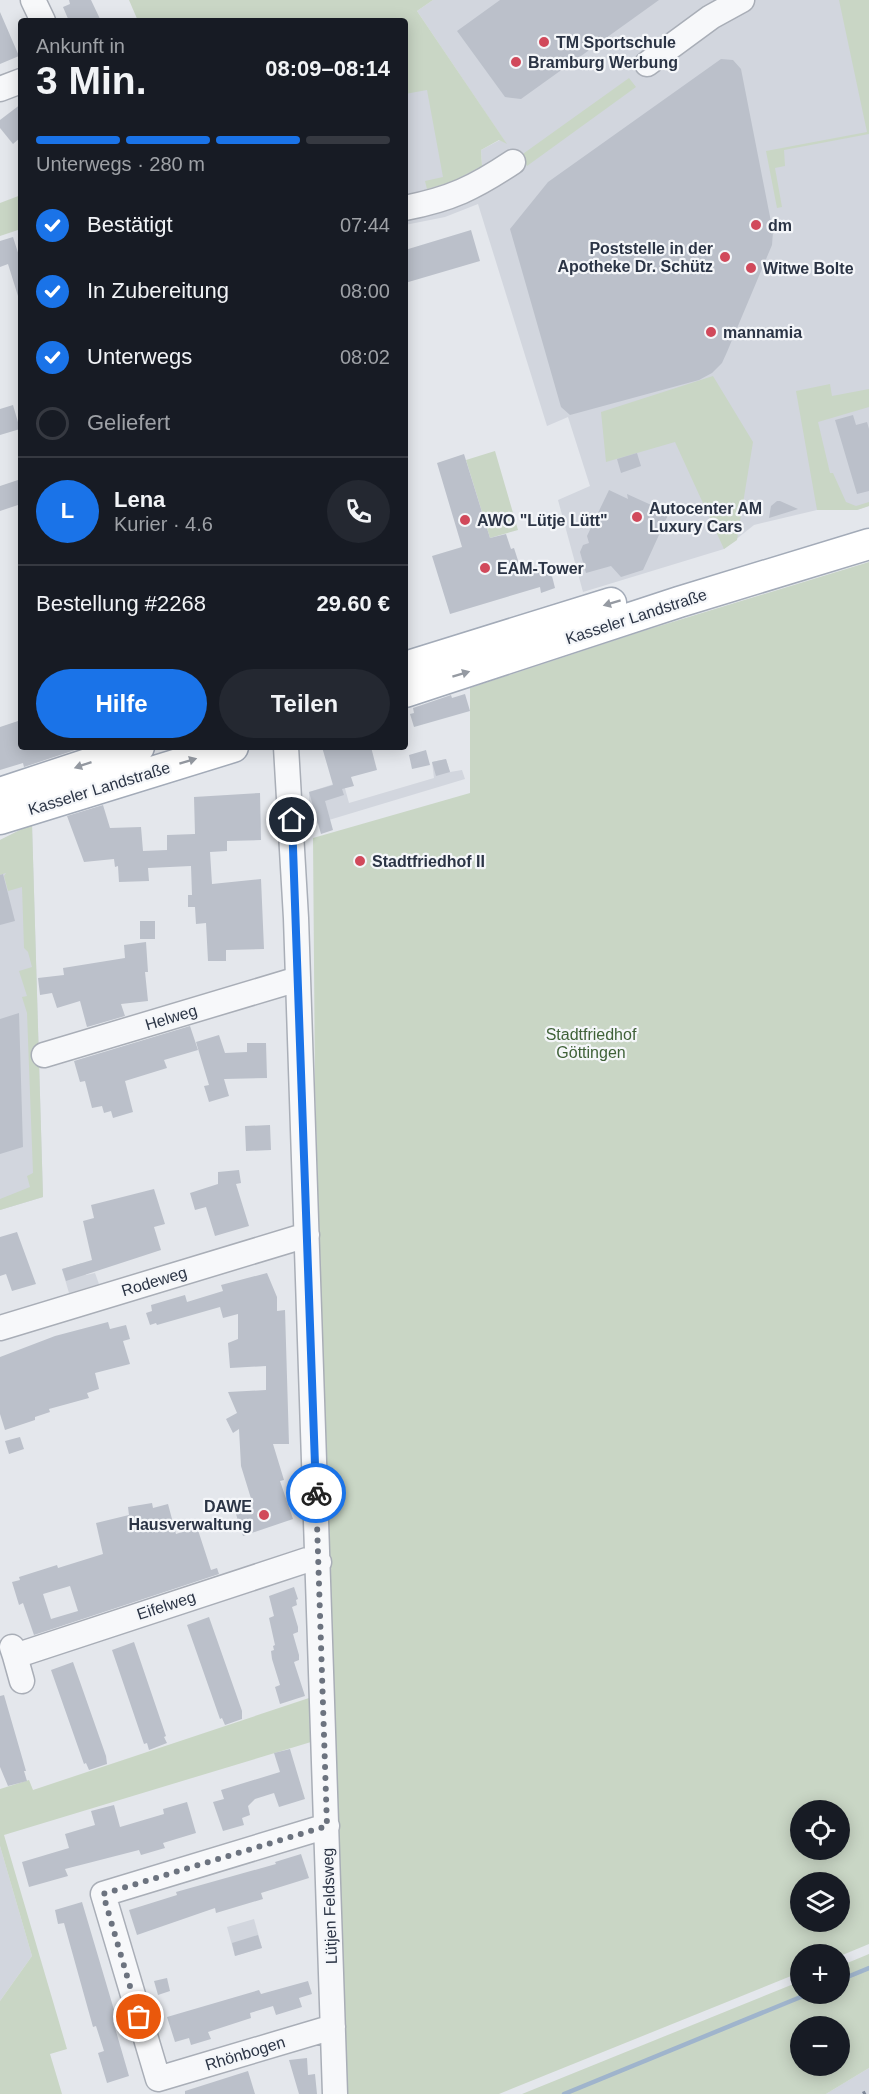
<!DOCTYPE html>
<html lang="de">
<head>
<meta charset="utf-8">
<style>
  body { margin:0; font-family:Helvetica,sans-serif; background:#242831; color:#f1f3f6; height:100vh; display:flex; flex-direction:column; font-size:22px; white-space:nowrap }
  * { box-sizing:border-box; margin:0 }
  p { font-size:20px; color:#9ea1a6 }
  .icon { flex:none; width:33px; height:33px; fill:none; stroke:currentColor; stroke-width:2; stroke-linecap:round; stroke-linejoin:round }
  .map { position:relative; flex:1; overflow:hidden }
  .details { position:absolute; left:18px; top:18px; width:390px; height:732px; display:flex; flex-direction:column; background:#171b24; border-radius:6px; box-shadow:0 3px 15px #0003 }
  .details>* { flex:none }
  .fabs { position:absolute; left:790px; top:1800px; display:grid; gap:12px }
  .fabs a { display:grid; place-items:center; width:60px; height:60px; border-radius:50%; background:#171b24; box-shadow:0 3px 15px #0003; font-size:30px }
  .pin { position:absolute; display:grid; place-items:center; width:51px; height:51px; color:#fff; margin:-26px; border:3px solid #fff; border-radius:50%; box-shadow:0 2px 6px #0007 }
  .courier { position:absolute; display:grid; place-items:center; width:60px; height:60px; margin:-30px; border:4px solid #1a73e8; border-radius:50%; background:#fff; color:#222; box-shadow:0 2px 8px #0007 }
  .headline em { font-style:normal; font-weight:700 }
  .headline div { display:flex; flex-direction:column-reverse }
  .headline { display:flex; align-items:center; justify-content:space-between; height:102px; padding:0 18px }
  h1 { font-size:39px; font-weight:700; line-height:45px }
  .bar { display:grid; grid-template-columns:repeat(4,1fr); gap:9px 6px; align-content:center; height:72px; padding:0 18px }
  .bar i { height:8px; border-radius:4px; background:#363941 }
  .bar .on { background:#1a73e8 }
  .bar p { grid-column:span 4 }
  .line { display:flex; align-items:center; gap:15px; padding:0 18px; border-top:2px solid #363941 }
  .line div { flex:1 }
  .round { display:grid; place-items:center; flex:none; width:63px; height:63px; border-radius:32px; background:#242831 }
  ol { padding:0 18px; list-style:none }
  li { display:flex; align-items:center; gap:18px; height:66px }
  li p { margin-inline-start:auto }
  li .icon { padding:6px; border-radius:50%; background:#1a73e8; color:#fff; stroke-width:4 }
  li:last-child { color:#9ea1a6 }
  li i { width:33px; height:33px; border:3px solid #363941; border-radius:50% }
  .button { display:flex; gap:12px; margin-top:auto; padding:12px 18px }
  .button a { flex:1; height:69px; border-radius:36px; background:#1a73e8; color:#fff; font-size:24px; font-weight:700; line-height:69px; text-align:center }
  .button a+a { background:#242831; color:#f1f3f6 }
  .map>svg:first-child { display:block }
</style>
</head>
<body>
<div class="map">
<svg width="869" height="2094" viewBox="0 0 869 2094">
  <rect width="100%" height="100%" fill="#e4e7ec"/>
  <path fill="#d2d6de" d="M433,0h436v506l-12,4h-40l-63,15 -30,24 -141,43 -25,-92 32,-14 -22,-69 -21,9 -69,-222 -33,13 -40,8v-191l69,136 8,-4 -1,-16 19,-10 6,3 -89,-132z
    M446,759l4,13 12,-2 3,9 -156,47v-34l34,-11 6,22 85,-25 -2,-16z
    M32,824l11,373 -43,13v-370z
    M82,1263l4,12 9,-2 4,11 -30,9 -7,-24z
    M0,1846l32,110 -32,45z
    M254,1919l8,29 -27,8 -8,-29z
    M869,2068v26h-43z"/>
  <path fill="#c9d6c5" fill-rule="evenodd" d="M129,0h304l-16,11 90,133 -8,-4 -18,10 1,16 -31,16 -24,7 -2,-8 18,-4 -16,-87 -22,4v-73h-267z
    M839,0h30v134l-85,16 1,16 -10,2 7,39 -5,1 -11,-57 101,-19z
    M629,78l7,9 -109,79 -7,-10z
    M21,195v34l-21,7v-33z
    M713,376l40,66 -16,98 -13,9 -49,-107 -69,20 -5,-50z
    M830,384l2,12 37,-7v18l-51,15 12,51h3l13,29 10,4 13,-4v4l-12,4h-40l-21,-119z
    M495,451l23,79 -28,8 -24,-78z
    M869,562v1382l-29,12 -39,-2v18l-302,122h-152l-14,-361 -18,-646 -2,-249 157,-45v-105l173,-57zM801,1810h39v40h-39zM801,1882h39v40h-39z
    M32,824l11,373 -43,13v-11l30,-12 -3,-11 6,-3 -6,-160 -5,-16 5,-1 -8,-25 13,-4 -4,-15 -4,-4 -2,-61 -14,4 -4,-15 2,-3 -6,2v-35z
    M309,1698l2,44 -307,93 63,214 -17,5 12,40h-62v-93l32,-45 -32,-110v-57l29,-9 4,10z
    M869,1954v114l-43,26h-304l279,-113v13h39v-28zM801,2026h39v40h-39z"/>
  <g fill="none" stroke-linecap="round" stroke-linejoin="round">
    <path stroke="#9fb4cc" stroke-width="4.5" d="M840,1980l29,-12
      M564,2094l244,-100"/>
  </g>
  <path fill="#bbc0ca" fill-rule="evenodd" d="M69,0h22l10,21h-32l-6,-14 7,-3z
    M500,0h159l-138,99 -16,-2 -48,-66z
    M0,12l19,44 -19,8z
    M721,59l12,1 8,9 32,163 -1,13 -45,107 -5,11 -10,10 -13,7 -129,35 -9,-8 -51,-178 38,-47z
    M21,104v33l-8,7 -13,-16v-8z
    M471,230l9,31 -75,22v-33z
    M13,237l8,25v34h-3l-10,-32 -8,3v-26z
    M13,405l7,24 -20,6v-26z
    M853,415l3,10 11,-3 2,7v62l-12,3 -22,-74z
    M637,453l4,13 -20,7 -4,-14z
    M464,454l26,84 16,-4 5,15 3,-1 9,28 27,-8 5,20 -14,5 -1,-6 -90,27 -18,-58 30,-9 -25,-84z
    M21,479v25l-21,7v-25z
    M609,490l19,9 -1,-5 42,19 -26,57 -22,7 -10,-11 -25,7 -6,-21 3,-7 6,-2 -2,-7z
    M777,501h3l18,8 -29,9 2,-12z
    M465,694l5,17 -56,16 -4,-13 4,-1 -1,-5 38,-13 1,3z
    M21,720v27h63l-60,20 -1,-4 -23,7v-43z
    M322,747h49l6,23 -26,7 3,9 -12,3 2,6 -19,6 8,29 -12,4 -12,-42 24,-7z
    M426,750l4,15 -18,4 -3,-14z
    M446,759l4,13 -14,4 -4,-14z
    M260,793l1,47 -34,1v10l-17,1 2,32 49,-5 3,70 -38,1v11h-18l-2,-38 -10,1 -1,-17h-7v-12h4l-1,-29 -43,2 1,13 -30,1 -1,-16 -3,1 -1,-8 -30,3 -17,-46 36,-11 7,23 31,-1 2,24 24,-1v-15l28,-1 -1,-37z
    M3,874l12,47 -15,4v-50z
    M140,921h15v18h-15z
    M146,942l2,30h-3l3,29 -27,3 4,12 -38,11 -7,-26 -23,7 -5,-15 -12,2 -2,-17 26,-3 -1,-7 62,-10 -1,-13z
    M19,1013l4,134 -23,7v-135z
    M190,1026l8,24 -34,10 3,8 -42,13 8,31 -20,6 -2,-7 -7,2 -2,-7 -10,2 -7,-27 -5,1 -6,-21z
    M219,1035l6,18 22,-1v-9h19l1,35 -43,1 5,17 -20,6 -5,-16 5,-1 -13,-43z
    M270,1125l1,25 -25,1 -1,-25z
    M239,1170l2,13 -5,1 13,42 -34,10 -9,-29 -11,3 -5,-17 28,-9v-12z
    M154,1189l11,35 -11,3 7,23 -95,31 -4,-12 30,-9 -9,-39 11,-3 -3,-13z
    M17,1232l19,52 -24,7 -6,-17 -6,2v-39z
    M267,1273l10,24v14l8,-1 4,134h-16l11,36 -4,1 13,38 -50,17 -8,-25 18,-6 -12,-39 -2,-37 -6,4 -7,-14 11,-6 -9,-21 38,-2v-24l-36,2 -2,-25 10,-4v-25l-15,4 -3,-11 -63,18 -1,-2 -6,2 -4,-12 6,-2 -1,-6 34,-10 2,7 36,-11 -2,-6z
    M108,1322l2,7 16,-4 4,14 -7,2 7,23 -35,9 4,16 -12,4 2,5 -40,11 1,3 -15,5v3l-30,10 -5,-16v-57l55,-21z
    M20,1437l4,12 -15,5 -4,-13z
    M152,1503l1,5 15,-4 8,30 21,-7 14,43 6,-2 2,6 -185,61 -11,-32 -4,2 -7,-23 8,-2 -1,-3 38,-12 1,3 45,-14 -7,-31 33,-8 -1,-8zM70,1586l8,25 -27,8 -8,-25z
    M294,1587l4,12 -2,1 1,5 -5,2 6,20v5l-5,2 6,21v5l-5,2 11,34 -25,8 -5,-17 5,-2 -8,-26 -1,-8 3,-1 -1,-4 2,-1 -6,-27 5,-2 -5,-20z
    M209,1617l33,94v8l-17,6 -3,-7 -2,1 -33,-94z
    M134,1642l32,94 -2,1 3,6 -18,7 -2,-7 -3,1 -32,-94z
    M73,1662l33,94 1,8 -18,6 -3,-7 -2,1 -33,-94z
    M4,1695l22,76h-2l3,10 -19,5 -8,-19v-71z
    M290,1749l15,50 -26,8 -5,-14 -19,6 -7,7 2,9 -8,3 2,7 -21,6 -10,-29 11,-3 -3,-9 59,-18 -6,-19z
    M187,1802l9,31 -33,10 2,5 -24,7 -2,-5 -74,19 3,7 -39,11 -7,-25 47,-14 -4,-14 30,-9 -4,-14 23,-6 6,22 44,-13 -1,-5z
    M301,1854l8,24 -48,15 2,6 -47,14 -1,-5 -78,27 -8,-25 48,-15 -1,-3 100,-28 -1,-2z
    M82,1902l35,118 -4,1 16,55 -22,7 -9,-30 6,-2 -8,-25 -3,1 -29,-104 -6,1 -3,-14z
    M258,1935l4,13 -27,8 -3,-13z
    M167,1978l3,13 -12,4 -4,-14z
    M308,1981l4,13 -13,4 3,9 -26,8 -3,-9 -23,7 1,5 -43,14 3,7 -20,6 -2,-7 -14,4 -8,-25 92,-27 2,4z
    M307,2058l1,17 7,-1 2,20h-18l-10,-34z
    M248,2071l7,23h-70v-3z"/>
  <g fill="none" stroke-linecap="round" stroke-linejoin="round">
    <defs>
      <path id="minor" d="M33,0l10,21
        M647,64l64,-47 31,-17
        M0,89l21,-8
        M405,208c46,-9 69,-20 108,-46
        M286,747l10,171 39,1176
        M44,1055l254,-76
        M0,1328l307,-93
        M12,1647l3,9 292,-96 12,2
        M15,1656l7,25
        M327,1826l-224,68 55,185 175,-52"/>
      <path id="major" d="M405,667l206,-64
        M405,692l274,-90 190,-58
        M0,793l139,-46
        M0,819l233,-72"/>
    </defs>
    <use href="#minor" stroke="#a9aeb7" stroke-width="27"/>
    <use href="#major" stroke="#a3abb8" stroke-width="33"/>
    <use href="#minor" stroke="#f7f8fa" stroke-width="24"/>
    <use href="#major" stroke="#fff" stroke-width="30"/>
    <path stroke="#7d8696" stroke-width="4.5" stroke-dasharray="3 6" stroke-linecap="butt" d="M863,2094l6,-3"/>
  </g>
  <defs><path id="oneway-solid" d="M-6-.8H1V-3.2L6.5 0L1 3.2V.8H-6Z" transform="scale(1.5)"/></defs>
  <g fill="#959aa2">
    <use href="#oneway-solid" transform="translate(612 603) rotate(163)"/>
    <use href="#oneway-solid" transform="translate(461 674) rotate(-17)"/>
    <use href="#oneway-solid" transform="translate(188 761) rotate(-17)"/>
    <use href="#oneway-solid" transform="translate(83 765) rotate(161)"/>
  </g>
  <g fill="none" stroke-linecap="round" stroke-linejoin="round">
    <path stroke="#6c737f" stroke-width="6" stroke-dasharray="0 10.8" d="M139,2017l-36,-123 224,-68 -11,-333"/>
    <path stroke="#1a73e8" stroke-width="8" d="M292,820l24,673"/>
  </g>
  <g fill="#d1495b" stroke="#f4f6f9" stroke-width="2">
    <circle cx="544" cy="42" r="6"/>
    <circle cx="516" cy="62" r="6"/>
    <circle cx="756" cy="225" r="6"/>
    <circle cx="725" cy="257" r="6"/>
    <circle cx="751" cy="268" r="6"/>
    <circle cx="711" cy="332" r="6"/>
    <circle cx="637" cy="517" r="6"/>
    <circle cx="465" cy="520" r="6"/>
    <circle cx="485" cy="568" r="6"/>
    <circle cx="360" cy="861" r="6"/>
    <circle cx="264" cy="1515" r="6"/>
  </g>
  <g text-anchor="middle" stroke-width="4.5" stroke-linejoin="round" paint-order="stroke">
    <g font-size="16" font-weight="bold" fill="#2b3445" stroke="#f4f6f9" text-anchor="start">
      <text x="556" y="48">TM Sportschule</text>
      <text x="528" y="68">Bramburg Werbung</text>
      <text x="768" y="231">dm</text>
      <text x="713" y="254" text-anchor="end">Poststelle in der<tspan x="713" dy="18">Apotheke Dr. Schütz</tspan></text>
      <text x="763" y="274">Witwe Bolte</text>
      <text x="723" y="338">mannamia</text>
      <text x="649" y="514">Autocenter AM<tspan x="649" dy="18">Luxury Cars</tspan></text>
      <text x="477" y="526">AWO "Lütje Lütt"</text>
      <text x="497" y="574">EAM-Tower</text>
      <text x="372" y="867">Stadtfriedhof II</text>
      <text x="252" y="1512" text-anchor="end">DAWE<tspan x="252" dy="18">Hausverwaltung</tspan></text>
    </g>
    <g font-size="16" fill="#2b3445" stroke="#f4f6f9">
      <text transform="translate(636 616) rotate(-18)" y="6">Kasseler Landstraße</text>
      <text transform="translate(99 788) rotate(-17)" y="6">Kasseler Landstraße</text>
      <text transform="translate(171 1017) rotate(-17)" y="6">Helweg</text>
      <text transform="translate(154 1281) rotate(-17)" y="6">Rodeweg</text>
      <text transform="translate(166 1605) rotate(-18)" y="6">Eifelweg</text>
      <text transform="translate(329 1906) rotate(-92)" y="6">Lütjen Feldsweg</text>
      <text transform="translate(245 2053) rotate(-17)" y="6">Rhönbogen</text>
    </g>
    <g font-size="16" fill="#3f6138" stroke="#f4f6f9">
      <text x="591" y="1040">Stadtfriedhof<tspan x="591" dy="18">Göttingen</tspan></text>
    </g>
  </g>
</svg>
<div class="fabs">
<a><svg class="icon" aria-label="locate" viewBox="0 0 24 24"><circle cx="12" cy="12" r="6"/><path d="M12 2v4M12 18v4M2 12h4M18 12h4"/></svg></a>
<a><svg class="icon" aria-label="layers" viewBox="0 0 24 24"><path d="M12 4l9 5-9 5-9-5zM3 14l9 5 9-5"/></svg></a>
<a>+</a>
<a>−</a>
</div>
<div class="pin" style="left:139px;top:2017px;background:#ea580c"><svg class="icon" aria-label="bag" viewBox="0 0 24 24"><path d="M5 8h14l-1 12H6zM9 8a3 3 0 0 1 6 0"/></svg></div>
<div class="pin" style="left:292px;top:820px;background:#1f2937"><svg class="icon" aria-label="home" viewBox="0 0 24 24"><path d="M3 11l9-7 9 7M6 9v11h12V9"/></svg></div>
<div class="courier" style="left:316px;top:1493px"><svg class="icon" aria-label="bike" viewBox="0 0 24 24"><circle cx="6" cy="16" r="4"/><circle cx="18" cy="16" r="4"/><path d="M6 16l4-8h5l3 8M10 8l3 8H6M13 5h3"/></svg></div>
<section class="details">
<div class="headline"><div><h1>3 Min.</h1><p>Ankunft in</p></div><em>08:09–08:14</em></div>
<div class="bar"><i class="on"></i><i class="on"></i><i class="on"></i><i></i><p>Unterwegs · 280 m</p></div>
<ol>
<li><svg class="icon" aria-label="check" viewBox="0 0 24 24"><path d="M5 12l5 5 9-10"/></svg>Bestätigt<p>07:44</p></li>
<li><svg class="icon" aria-label="check" viewBox="0 0 24 24"><path d="M5 12l5 5 9-10"/></svg>In Zubereitung<p>08:00</p></li>
<li><svg class="icon" aria-label="check" viewBox="0 0 24 24"><path d="M5 12l5 5 9-10"/></svg>Unterwegs<p>08:02</p></li>
<li><i></i>Geliefert</li>
</ol>
<div class="line" style="height:108px"><b class="round" style="background:#1a73e8;color:#fff">L</b><div><b>Lena</b><p>Kurier · 4.6</p></div><a class="round"><svg class="icon" aria-label="phone" viewBox="0 0 24 24"><path d="M5 4h4l2 5-3 2q2 4 5 5l2-3 5 2v4C11 20 4 13 5 4z"/></svg></a></div>
<div class="line" style="height:78px"><div>Bestellung #2268</div><b>29.60 €</b></div>
<div class="button"><a>Hilfe</a><a>Teilen</a></div>
</section>
</div>
</body>
</html>
